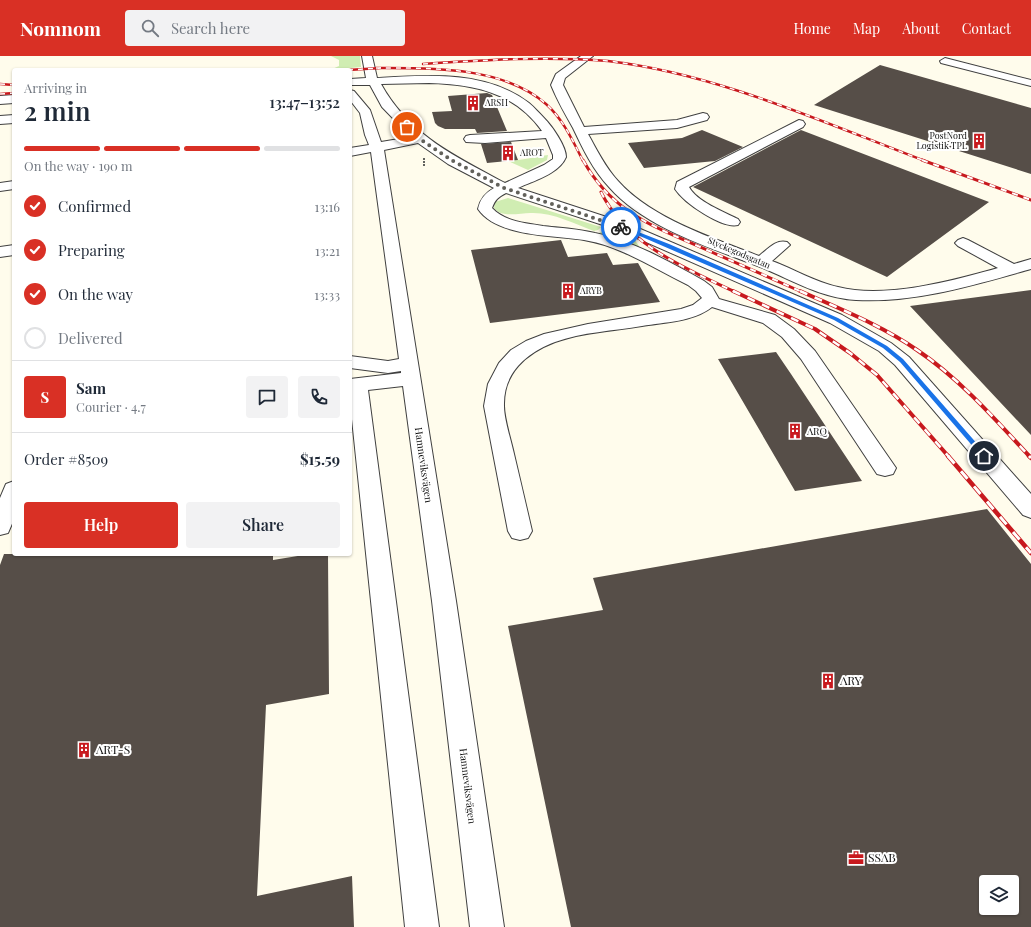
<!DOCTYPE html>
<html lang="en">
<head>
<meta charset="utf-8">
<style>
  body { margin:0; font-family:"Playfair Display",serif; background:#f2f2f3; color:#1f2937; height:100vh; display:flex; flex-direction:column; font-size:15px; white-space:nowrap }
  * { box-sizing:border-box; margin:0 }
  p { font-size:13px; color:#747a83 }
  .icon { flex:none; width:22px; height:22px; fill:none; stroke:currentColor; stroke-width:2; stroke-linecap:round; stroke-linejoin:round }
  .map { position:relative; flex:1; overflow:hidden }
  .side { position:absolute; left:12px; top:12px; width:340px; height:488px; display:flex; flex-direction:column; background:#fff; border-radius:4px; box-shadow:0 1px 3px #0004 }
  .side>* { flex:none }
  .controls { position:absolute; left:979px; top:819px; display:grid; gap:8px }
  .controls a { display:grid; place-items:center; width:40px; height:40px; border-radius:4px; background:#fff; box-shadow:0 1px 3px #0004; font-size:20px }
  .pin { position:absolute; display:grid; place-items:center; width:34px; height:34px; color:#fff; margin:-17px; border:2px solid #fff; border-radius:50%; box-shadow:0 1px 4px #0007 }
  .courier { position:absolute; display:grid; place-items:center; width:40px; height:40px; margin:-20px; border:3px solid #1a73e8; border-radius:50%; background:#fff; color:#222; box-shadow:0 1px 5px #0007 }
  .head em { font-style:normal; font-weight:600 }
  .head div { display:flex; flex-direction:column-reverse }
  .head { display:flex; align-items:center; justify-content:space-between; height:68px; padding:0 12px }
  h1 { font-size:26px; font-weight:600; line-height:30px }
  .bar { display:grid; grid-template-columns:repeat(4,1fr); gap:6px 4px; align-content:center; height:48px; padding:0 12px }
  .bar i { height:5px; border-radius:3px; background:#e0e1e3 }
  .bar .current { background:#d93025 }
  .bar p { grid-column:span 4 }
  .line { display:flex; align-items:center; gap:10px; padding:0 12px; border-top:1px solid #e0e1e3 }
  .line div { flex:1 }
  .round { display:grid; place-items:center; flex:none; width:42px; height:42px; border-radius:4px; background:#f2f2f3 }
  ol { padding:0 12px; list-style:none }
  li { display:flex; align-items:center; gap:12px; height:44px }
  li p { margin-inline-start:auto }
  li .icon { padding:4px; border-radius:50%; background:#d93025; color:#fff; stroke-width:4 }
  li:last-child { color:#747a83 }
  li i { width:22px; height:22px; border:2px solid #e0e1e3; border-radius:50% }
  .cta { display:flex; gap:8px; margin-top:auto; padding:8px 12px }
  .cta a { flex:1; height:46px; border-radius:4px; background:#d93025; color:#fff; font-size:16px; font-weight:600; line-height:46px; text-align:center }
  .cta a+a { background:#f2f2f3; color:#1f2937 }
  header { display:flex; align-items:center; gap:24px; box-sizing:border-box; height:56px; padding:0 20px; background:#d93025; color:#fff }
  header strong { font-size:19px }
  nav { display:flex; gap:22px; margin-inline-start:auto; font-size:14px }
  .search { width:280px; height:36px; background:#f2f2f3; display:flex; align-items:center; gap:10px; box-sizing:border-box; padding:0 14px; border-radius:4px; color:#747a83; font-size:15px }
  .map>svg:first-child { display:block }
</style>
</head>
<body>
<header>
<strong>Nomnom</strong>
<div class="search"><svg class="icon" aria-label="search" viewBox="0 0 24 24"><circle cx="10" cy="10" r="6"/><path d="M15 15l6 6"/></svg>Search here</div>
<nav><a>Home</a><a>Map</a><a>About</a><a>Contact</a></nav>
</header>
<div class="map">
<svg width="1031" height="871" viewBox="0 0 1031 871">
  <rect width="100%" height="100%" fill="#fffcec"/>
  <path fill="#d0edb2" d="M331,0h29l1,11 -31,3 9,-4v-6z
    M548,99l-1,5 -19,10 -20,-9c15,-1 26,-4 40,-6z
    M508,142l93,29 -3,3 -4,1c-19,-7 -40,-18 -61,-18 -11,-1 -31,6 -39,-5l1,-6z
    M607,173l27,10 5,7 -4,1 -36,-14z"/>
  <path fill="#564e48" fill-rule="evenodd" d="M880,9l151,43v66l-217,-69z
    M487,37l5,2 15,36 -30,2 -2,-4h-30l-7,-3 -3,-3 -3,-11 20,-1 -4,-15z
    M702,74l41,17 -28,14 -71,7 -16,-25 54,-5z
    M801,74l188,72 -102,75 -194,-90z
    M511,86l7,18 -31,3 -6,-19z
    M561,184l7,17 39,-4 6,12 25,-2 22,39 -170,21 -19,-73z
    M1031,234v145l-121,-129z
    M776,296l15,22 71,107 -67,10 -77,-132z
    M987,453l44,55v363h-460l-63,-301 95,-16 -10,-32zM986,826h26v26h-26z
    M4,498h269v6l37,-6h18l1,140 -63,11 -9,191 95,-20 2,51h-354v-362z"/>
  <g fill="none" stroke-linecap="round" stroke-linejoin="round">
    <defs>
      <path id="minor" d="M362,0h10l5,22c50,-3 109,-8 152,25 5,4 10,10 15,15 8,8 22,28 22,39 -7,17 -33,24 -48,31l113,37 211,90 49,28 18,14 122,137v24l-8,-3 -128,-150 -16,-14 -49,-28 -209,-92 -115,-38c-8,4 -11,7 -14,15 13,14 34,15 51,18 18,2 35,3 52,7 38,8 75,29 109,48l8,6 7,12 56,16 19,14 21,22 81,117 -3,6 -8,2 -8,-2 -76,-115 -19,-22 -19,-14 -51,-16c-19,15 -47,15 -70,19 -28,5 -60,6 -87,16 -29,11 -52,31 -51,64 0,13 7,34 10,48 6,25 12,51 18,77l-4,7 -8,2 -8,-2 -4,-7 -24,-125 4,-22 11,-21 12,-13 15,-9 18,-7 44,-10 93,-15 12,-4 9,-7 -6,-7 -8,-6c-33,-16 -67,-39 -104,-45 -31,-5 -87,-3 -106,-31 2,-10 7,-16 16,-21l-46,-24 -30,-21 -34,7 72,451 48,326h-34l-38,-326 -29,-215 -35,4 71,537h-34l-55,-527v-21l51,-6v-2l-13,2 -38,-5v-12l38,5 11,-2 -28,-207 -21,4v-8l19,-3 -4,-10 -5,-22 -10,-13v-10l4,1 16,19 11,32 30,-5 -29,-30 -12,-22h-20v-6l16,-1zM429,27c43,1 86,9 113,48l-72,4 -4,1 -2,3 2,3 19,1 61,-5 7,17v4l-9,6 -39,18c-49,-26 -96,-48 -124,-99z
        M581,0h12l-28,22 -2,7 21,42 93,-7 26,-7 4,1 2,3 -2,3 -30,8 -89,6c9,16 17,33 30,47 34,38 95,57 141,75 9,-7 17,-17 28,-14l3,3 -18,16c22,8 43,21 66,26 47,12 114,-6 160,-19l-40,-22 -3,-3 3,-3 5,-2 5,2 46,24 17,-5v10c-57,16 -115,34 -175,31 -34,-2 -63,-19 -93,-32 -51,-20 -117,-39 -154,-81 -16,-17 -26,-38 -36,-59 -8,-14 -16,-28 -22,-43l5,-11z
        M945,2l86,22v6l-90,-23 -1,-2z
        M14,39v8l-14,1v-8z
        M14,59v8l-14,1v-8z
        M799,64l4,1 2,3 -2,3 -114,60c7,14 35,25 49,32l2,3 -2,3c-16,4 -54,-22 -63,-36l2,-7z
        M14,125v8l-14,2v-8z
        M14,189v10l-14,2v-10z
        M14,425v38l-6,14 -8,2v-37l6,-14z"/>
    </defs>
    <use href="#minor" stroke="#404040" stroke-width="2"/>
    <path stroke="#2f2f2f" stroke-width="1.5" stroke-dasharray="2 1" stroke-linecap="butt" d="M424,102v9"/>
    <use href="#minor" fill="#fff" fill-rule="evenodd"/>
    <defs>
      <path id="rail-far3" d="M423,8c61,-4 124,-8 185,-3 110,13 214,61 317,100
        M376,12c54,0 127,-2 170,36 17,15 27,37 37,57
        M348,14l33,-2
        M0,28l14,1
        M0,38l14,-1"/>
      <path id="rail-far2" d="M583,104c29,53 72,67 124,90 32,14 64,28 95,42
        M922,104l109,40
        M601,136c26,53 84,76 134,100"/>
      <path id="rail-far1" d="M733,235l82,38 35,24 27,22 72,82
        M800,235c40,18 81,34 117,59 43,29 78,69 113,107"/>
      <path id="rail" d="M948,400l83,97
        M1029,400l2,2"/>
    </defs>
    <use href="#rail-far3" stroke="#c8191e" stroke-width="2.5"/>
    <use href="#rail-far2" stroke="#c8191e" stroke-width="3"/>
    <use href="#rail-far1" stroke="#c8191e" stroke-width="4"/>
    <use href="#rail" stroke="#c8191e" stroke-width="4.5"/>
    <use href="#rail-far3" stroke="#fff" stroke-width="1.5" stroke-dasharray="5" stroke-linecap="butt"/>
    <use href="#rail-far2" stroke="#fff" stroke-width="2" stroke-dasharray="6" stroke-linecap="butt"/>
    <use href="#rail-far1" stroke="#fff" stroke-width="2.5" stroke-dasharray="8" stroke-linecap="butt"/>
    <use href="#rail" stroke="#fff" stroke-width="3" stroke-dasharray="10" stroke-linecap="butt"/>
  </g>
  <path fill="#1a73e8" d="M619,171l4,-1 46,18 169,74 49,28 16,13 83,95v3h-4l-82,-95 -17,-14 -49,-28z"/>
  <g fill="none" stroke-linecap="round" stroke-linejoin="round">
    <path stroke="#62615b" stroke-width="4" stroke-dasharray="0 7.2" d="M407,71l13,12 33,22 51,27 117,39"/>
  </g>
  <defs>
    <symbol id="building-bare" viewBox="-9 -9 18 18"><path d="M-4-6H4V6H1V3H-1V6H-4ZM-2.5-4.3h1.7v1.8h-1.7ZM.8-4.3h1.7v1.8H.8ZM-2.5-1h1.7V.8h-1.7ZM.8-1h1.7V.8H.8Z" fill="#c8191e" stroke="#fff" stroke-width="2.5" paint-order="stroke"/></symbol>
    <symbol id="office-bare" viewBox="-9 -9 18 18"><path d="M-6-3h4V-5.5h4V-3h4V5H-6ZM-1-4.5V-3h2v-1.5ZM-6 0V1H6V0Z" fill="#c8191e" stroke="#fff" stroke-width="2.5" paint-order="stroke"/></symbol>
  </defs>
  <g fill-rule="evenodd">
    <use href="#building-bare" x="462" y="36" width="22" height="22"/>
    <use href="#building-bare" x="968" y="74" width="22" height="22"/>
    <use href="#building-bare" x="497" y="86" width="22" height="22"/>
    <use href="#building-bare" x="557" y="224" width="22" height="22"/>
    <use href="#building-bare" x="784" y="364" width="22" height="22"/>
    <use href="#building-bare" x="817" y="614" width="22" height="22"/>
    <use href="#building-bare" x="73" y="683" width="22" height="22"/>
    <use href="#office-bare" x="845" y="791" width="22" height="22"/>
  </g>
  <g text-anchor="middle" stroke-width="4" stroke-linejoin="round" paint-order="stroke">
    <g font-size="9" fill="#0d0d0d" stroke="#fff" text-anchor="start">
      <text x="485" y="50">ARSH</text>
      <text x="967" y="83" text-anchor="end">PostNord<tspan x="967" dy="10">Logistik TPL</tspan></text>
      <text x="520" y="100">AROT</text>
      <text x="580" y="238">ARYB</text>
    </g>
    <g font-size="9" fill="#0d0d0d" stroke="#fff">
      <text transform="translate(739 197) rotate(23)" y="3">Styckegodsgatan</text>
    </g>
    <g font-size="10" fill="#0d0d0d" stroke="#fff" text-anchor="start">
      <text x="807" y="379">ARQ</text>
    </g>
    <g font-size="10" fill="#0d0d0d" stroke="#fff">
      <text transform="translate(424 409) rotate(82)" y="4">Hamneviksvägen</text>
      <text transform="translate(468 730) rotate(83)" y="4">Hamneviksvägen</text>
    </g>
    <g font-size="12" fill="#0d0d0d" stroke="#fff" text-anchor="start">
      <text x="840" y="629">ARY</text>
      <text x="96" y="698">ART-S</text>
      <text x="868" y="806">SSAB</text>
    </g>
  </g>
</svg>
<div class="controls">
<a><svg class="icon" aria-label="layers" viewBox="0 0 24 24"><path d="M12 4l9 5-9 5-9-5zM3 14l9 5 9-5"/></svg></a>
</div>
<div class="pin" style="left:407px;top:71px;background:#ea580c"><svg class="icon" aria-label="bag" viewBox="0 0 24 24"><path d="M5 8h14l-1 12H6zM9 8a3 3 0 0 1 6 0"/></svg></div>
<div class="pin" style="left:984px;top:400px;background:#1f2937"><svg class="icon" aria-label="home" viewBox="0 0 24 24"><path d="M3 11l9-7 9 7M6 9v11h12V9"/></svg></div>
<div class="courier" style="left:621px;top:171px"><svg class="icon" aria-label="bike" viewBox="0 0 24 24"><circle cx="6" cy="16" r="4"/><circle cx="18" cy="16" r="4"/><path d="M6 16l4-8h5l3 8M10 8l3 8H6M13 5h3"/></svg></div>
<section class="side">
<div class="head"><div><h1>2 min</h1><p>Arriving in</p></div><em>13:47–13:52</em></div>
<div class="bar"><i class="current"></i><i class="current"></i><i class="current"></i><i></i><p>On the way · 190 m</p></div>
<ol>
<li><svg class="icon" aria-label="check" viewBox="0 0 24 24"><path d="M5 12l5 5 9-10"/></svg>Confirmed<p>13:16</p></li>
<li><svg class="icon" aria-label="check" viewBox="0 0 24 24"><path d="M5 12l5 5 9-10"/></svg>Preparing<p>13:21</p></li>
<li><svg class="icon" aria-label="check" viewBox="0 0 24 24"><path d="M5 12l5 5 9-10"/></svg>On the way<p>13:33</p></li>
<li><i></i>Delivered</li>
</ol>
<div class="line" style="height:72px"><b class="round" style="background:#d93025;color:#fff">S</b><div><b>Sam</b><p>Courier · 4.7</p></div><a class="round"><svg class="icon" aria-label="chat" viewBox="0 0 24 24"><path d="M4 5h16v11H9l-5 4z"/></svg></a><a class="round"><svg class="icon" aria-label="phone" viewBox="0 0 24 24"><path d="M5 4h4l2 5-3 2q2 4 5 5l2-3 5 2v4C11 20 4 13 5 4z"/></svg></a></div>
<div class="line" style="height:52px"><div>Order #8509</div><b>$15.59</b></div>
<div class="cta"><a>Help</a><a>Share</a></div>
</section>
</div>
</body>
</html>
